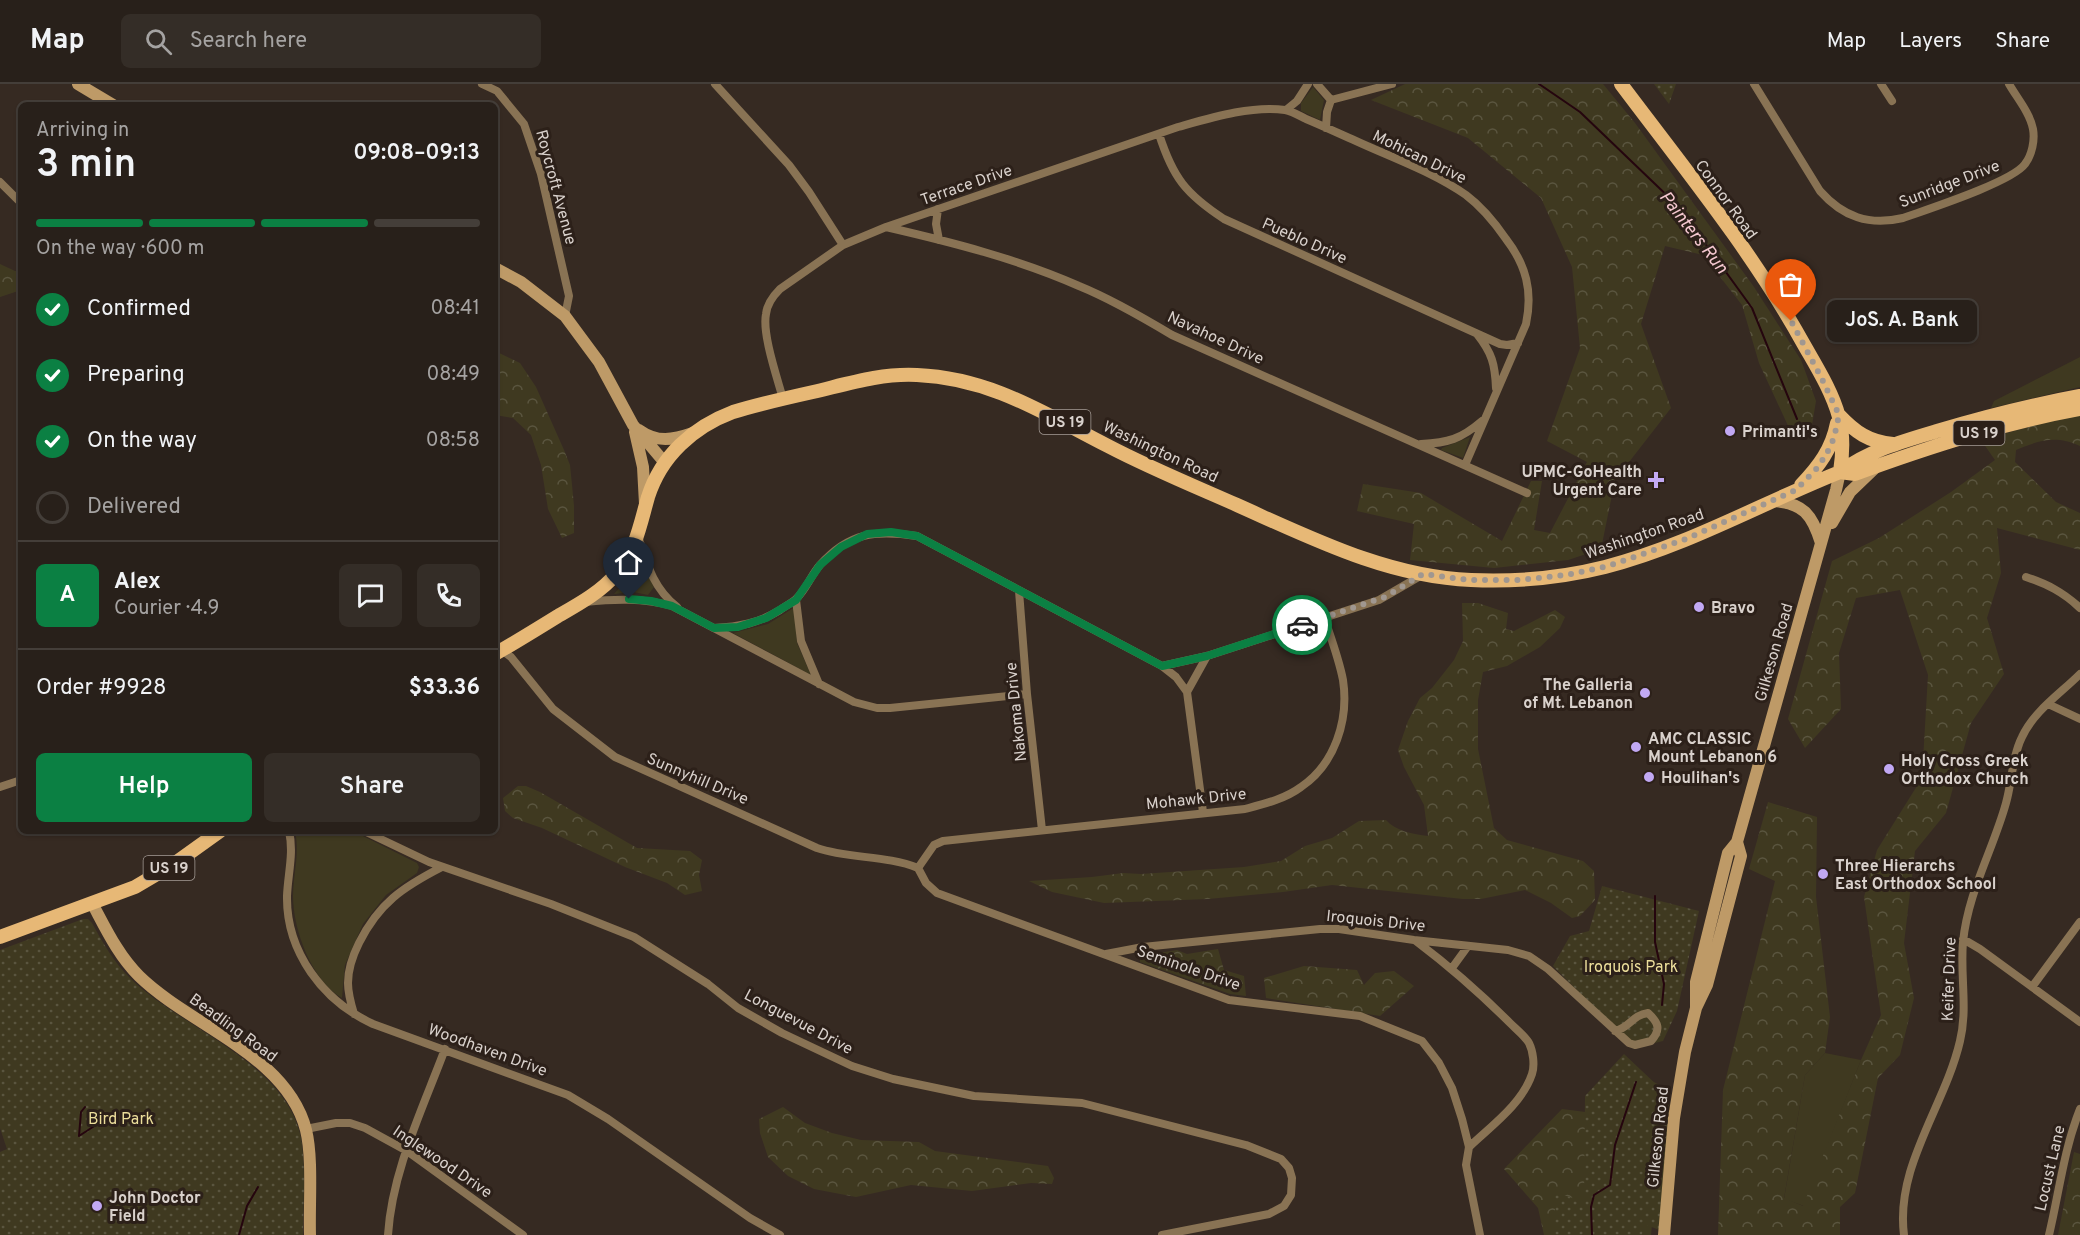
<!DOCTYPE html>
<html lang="en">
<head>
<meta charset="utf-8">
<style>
  body { margin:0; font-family:Overpass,sans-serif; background:#342d27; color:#f1f3f6; height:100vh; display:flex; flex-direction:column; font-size:22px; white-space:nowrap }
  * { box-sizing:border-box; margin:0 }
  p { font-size:20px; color:#a5a3a2 }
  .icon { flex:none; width:33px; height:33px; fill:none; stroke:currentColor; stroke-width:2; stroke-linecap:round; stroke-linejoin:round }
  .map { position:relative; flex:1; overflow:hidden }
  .sheet { position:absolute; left:18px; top:18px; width:480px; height:732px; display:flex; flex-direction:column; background:#28201a; border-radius:9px; box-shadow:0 2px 4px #0004,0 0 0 2px #443e39 }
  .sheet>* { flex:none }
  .pin { position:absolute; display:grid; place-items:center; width:51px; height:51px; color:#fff; margin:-62px -26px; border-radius:50% 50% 50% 0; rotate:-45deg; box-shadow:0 0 6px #0007 }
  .pin .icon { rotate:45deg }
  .courier { position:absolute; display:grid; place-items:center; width:60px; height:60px; margin:-30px; border:4px solid #0b8043; border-radius:50%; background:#fff; color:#222; box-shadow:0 2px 8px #0007 }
  .bubble { position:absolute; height:42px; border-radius:9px; background:#28201a; box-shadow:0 2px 4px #0004,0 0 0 2px #443e39; font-size:20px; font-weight:600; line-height:42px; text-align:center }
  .summary em { font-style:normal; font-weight:600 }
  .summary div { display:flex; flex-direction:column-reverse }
  .summary { display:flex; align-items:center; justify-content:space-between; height:102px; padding:0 18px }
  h1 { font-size:39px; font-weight:600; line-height:45px }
  .bar { display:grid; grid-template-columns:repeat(4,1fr); gap:9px 6px; align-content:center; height:72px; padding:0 18px }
  .bar i { height:8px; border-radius:4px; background:#443e39 }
  .bar .current { background:#0b8043 }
  .bar p { grid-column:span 4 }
  .line { display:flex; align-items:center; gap:15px; padding:0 18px; border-top:2px solid #443e39 }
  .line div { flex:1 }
  .round { display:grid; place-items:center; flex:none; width:63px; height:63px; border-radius:9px; background:#342d27 }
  ol { padding:0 18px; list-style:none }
  li { display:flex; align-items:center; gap:18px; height:66px }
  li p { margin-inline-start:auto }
  li .icon { padding:6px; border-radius:50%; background:#0b8043; color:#fff; stroke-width:4 }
  li:last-child { color:#a5a3a2 }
  li i { width:33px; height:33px; border:3px solid #443e39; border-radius:50% }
  .primary-button { display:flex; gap:12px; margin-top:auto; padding:12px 18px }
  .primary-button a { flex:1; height:69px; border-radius:9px; background:#0b8043; color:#fff; font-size:24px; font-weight:600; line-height:69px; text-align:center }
  .primary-button a+a { background:#342d27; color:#f1f3f6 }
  header { display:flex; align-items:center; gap:36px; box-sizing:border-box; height:84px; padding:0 30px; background:#28201a; border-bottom:2px solid #443e39 }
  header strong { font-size:28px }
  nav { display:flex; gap:33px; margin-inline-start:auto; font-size:21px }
  .search { width:420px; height:54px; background:#342d27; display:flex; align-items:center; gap:15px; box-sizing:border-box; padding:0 21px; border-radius:9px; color:#a5a3a2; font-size:22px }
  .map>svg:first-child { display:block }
</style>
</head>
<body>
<header>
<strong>Map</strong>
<div class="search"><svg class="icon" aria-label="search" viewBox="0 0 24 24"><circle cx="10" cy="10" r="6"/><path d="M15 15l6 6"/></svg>Search here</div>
<nav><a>Map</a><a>Layers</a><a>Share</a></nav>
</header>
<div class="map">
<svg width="2080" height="1151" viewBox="0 0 2080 1151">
  <defs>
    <pattern id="forest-crowns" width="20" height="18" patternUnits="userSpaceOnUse" patternTransform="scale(1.5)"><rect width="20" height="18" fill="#3f3920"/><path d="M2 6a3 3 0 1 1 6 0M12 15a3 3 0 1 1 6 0" fill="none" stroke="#5a553f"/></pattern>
    <pattern id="park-dots" width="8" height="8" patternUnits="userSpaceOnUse" patternTransform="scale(1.5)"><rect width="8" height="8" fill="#3f3920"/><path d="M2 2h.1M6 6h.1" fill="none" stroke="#5a553f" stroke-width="1.8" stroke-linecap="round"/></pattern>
  </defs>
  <rect width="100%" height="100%" fill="#362a22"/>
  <path fill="#3f3920" d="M1313,3l11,13 -4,20 -19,-9v-8z
    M2080,273v30l-89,21 3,-7z
    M1470,353l-7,21 -22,-8 1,-2z
    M641,475l13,28 -6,8 -15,-3 -19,2 15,-17z
    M795,523l2,36 14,32 -78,-42 35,-9z
    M295,747h58l64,32 2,4 -2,6 -31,22 -23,29 -18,41 -3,33c-30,-17 -49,-68 -49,-102 0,-22 7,-42 2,-65z
    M1825,969l36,7 -57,146 -20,-7 21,-124z"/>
  <path fill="url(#forest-crowns)" d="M1405,0h198l32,39 119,164 47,73 15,41 -4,24 -22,5 -31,-67 -17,-58 -39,-50 -38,-9 -24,78 30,84 -56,72 -14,69 -33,11 -74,8 -84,-8 4,-36 -57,-13 6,-27 58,9 81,48 29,-60h11l-8,49 16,3 37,-71 -40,-21 33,-93 -8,-81 -31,-69 -73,-60 -97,-38z
    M0,180l15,7h6v11l-3,9 -18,6z
    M495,267l25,12 16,24 28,63 6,15 2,20 2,21v27l-12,5 -14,-29 -7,-44 -10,-30 -18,-17 -18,-3z
    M2080,329v33c-24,-11 -40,-6 -64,4l-1,12 41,40 24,11v37l-83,-22 4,45 -14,45 17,56 -33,49 -25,90 -31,38 -11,92 10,55 -14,57 -22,23 -23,115 -15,14v28h-122l5,-145 52,-209 -26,-12 19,-67 49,15 -1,80 14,120 -5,36 -20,22 -21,123 19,8 58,-146 20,-45 -17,-118 13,-47 45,-72 6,-103 -28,-85 -44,8 -17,55 2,56 -36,39 -17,-29 44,-158 47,-23 72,-46 44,-32 -14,-20z
    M1462,519h16l30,10 -2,16 8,2 41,-21 10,7 -5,11 -20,19 -33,19 -24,6 -5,28v49l16,79 13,12 76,21 11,10 1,29 -15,16 -8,2 -21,-15 -26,-13 -44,9h-18l-131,-14 -49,7 -75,7 -104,4 -52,-11 -23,-11 63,-4 31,-4 18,1 103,-7 37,-6 24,-15 27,-8 27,-17 27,-1c9,11 27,14 42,16l-4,-31 -20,-38 -6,-17 10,-29 12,-23 12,-10 22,-28 9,-19z
    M518,702h8l14,6 97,56 53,3 12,9 -3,15 3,16 -17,4 -18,-12 -42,-16 -83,-39 -29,-10 -8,-7 -2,-13z
    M1218,865l6,21 20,6 2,20 -16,-2 -90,-32v-6l37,-6 10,4z
    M1304,882l53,4 7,15 11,-12 19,-2 20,15 -34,30 -114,-18 -2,-20z
    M1631,986l34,18 -14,147h-107l-6,-27 -34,-39 58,-60 54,7z
    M783,1023l22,16 27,10 29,7 58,2 16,9 113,15 6,12 -2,6 -21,-1 -59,8 -61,-6 -55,12 -42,-8 -26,-13 -20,-19 -8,-24 -1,-14z
    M2074,1068l6,2v81h-22z"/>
  <path fill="url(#park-dots)" d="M1654,0h22l-7,20z
    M1602,802l97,25 -22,100 -14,30 -29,7 -81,-82 17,-30 19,-5z
    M83,835h5l4,4c11,20 22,40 39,56 49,48 148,81 168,151 8,27 4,75 4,105h-303v-83l7,-3 -7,-21v-178z
    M1624,970l36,34 9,16 -7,127 -18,-7 -2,11h-87v-43l29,10 1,-106z"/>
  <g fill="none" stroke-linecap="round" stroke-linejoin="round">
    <path stroke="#25050e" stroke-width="2" d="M1539,0l41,28 98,94 74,102 45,111
      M1655,812v46l9,42 -2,21
      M85,1023l-4,5 -2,24 23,-15
      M239,1151l8,-29 11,-19
      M1592,1151l-1,-28 3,-12 16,-10 5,-40 21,-63"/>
    <path stroke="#897354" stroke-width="8" d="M482,0l15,7 27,33 17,50 28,122 -4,20
      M715,0l74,81 20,27 34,53
      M1317,0l14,16
      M1754,0l66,107c23,26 49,35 83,27 25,-9 109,-36 122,-54 7,-9 10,-24 8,-35 -3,-16 -16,-31 -24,-45
      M1881,0l11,17
      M1331,16l61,-16
      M1286,26l11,-9 11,-17
      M1326,44l1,-16 4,-12
      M1159,50c14,44 27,60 65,85l276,125 7,1 11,-2
      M0,98l21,21
      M938,125l-2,15 3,16
      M886,143c65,15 132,32 193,59 32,13 63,31 93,49l355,158
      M1477,250c15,19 18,30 19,54
      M783,315c-6,-22 -21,-65 -17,-85 1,-10 7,-18 14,-25l63,-44 43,-18 292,-100c32,-9 74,-22 107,-17 7,1 15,6 21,9 17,7 34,15 50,22 37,17 77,31 110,54 16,12 29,28 40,44 20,26 27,52 20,85l-61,141
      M1421,360c27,-1 40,-5 61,-23
      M638,452c9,28 15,52 39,71
      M2026,493c21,7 37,15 54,31
      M1019,507l8,103 15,136
      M796,516l5,41 18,43
      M585,518c30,-3 58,-4 87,4l182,96 23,6h13l137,-14
      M714,544c25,-1 45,-5 66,-18 5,-4 12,-7 16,-11 10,-9 15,-24 24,-34 29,-33 56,-35 97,-29l245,130 45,-10 172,-56 43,-25
      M495,561l16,12 42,52 62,48 202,91c32,11 69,7 101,20
      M1162,582l14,11 11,15
      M2048,620l32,15
      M0,703l21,-7
      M1203,728l-16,-120 20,-36
      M289,747c5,22 -1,42 -2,65 -1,56 36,105 86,128l195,71 40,24 142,99 30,17
      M364,747l65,31 122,42 83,33 74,47 30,24 44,25 70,33 41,13 81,17 108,7 164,42 35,14 8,9 3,10 -1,17 -7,11 -15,8 -107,21
      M918,784l8,15 11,10 292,107 131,16 62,25 17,22 13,25 10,31 7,28 -3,18 14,70
      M918,784l16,-23 9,-4 302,-32c19,-5 40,-10 56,-22 34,-23 48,-67 42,-107 -4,-21 -12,-42 -19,-63
      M1963,855l17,10 100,73
      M1416,857c33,25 64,52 94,82 6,6 15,13 19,20 4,8 6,22 3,31 -10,30 -41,52 -63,73
      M1106,870l37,-7 177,-18h19l75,11 94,10 21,6 19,13 81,74 6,2 16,-4c10,-11 8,-18 -3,-28 -16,2 -18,15 -33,18
      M1452,884l16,-22
      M2032,903l48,-65
      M354,930c-3,-10 -6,-20 -6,-31 0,-14 5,-28 11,-40 20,-40 44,-56 83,-76
      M306,1045l30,-6h14l15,5 42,23 116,84
      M388,1151c4,-64 35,-127 57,-186
      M1904,1151c-9,-69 41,-129 56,-194 8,-33 0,-66 3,-99 5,-50 30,-92 43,-139 6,-21 6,-46 16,-66 12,-26 38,-43 58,-63
      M2049,1151c10,-42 15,-86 31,-126"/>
    <path stroke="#be9a67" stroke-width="12" d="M78,0l35,21
      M495,184l26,14 44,34 34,46 34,63 32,38
      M639,346c18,13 34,10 54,3
      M635,348l8,35 2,37
      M1773,417c30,2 39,13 48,42
      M1832,439l18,-31 24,-23
      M92,819c14,26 26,52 47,73 51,50 148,79 167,154 7,28 3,75 4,105
      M1696,924v-26l32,-129 9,-11 99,-352 4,-18
      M1664,1151l10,-117 11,-66 11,-44 11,-23 34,-129 -4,-14"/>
    <path stroke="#e7b876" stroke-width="14" d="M1621,0c63,84 131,167 182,259 13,23 29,48 36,74 5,19 4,36 1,55
      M1839,331c16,17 30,27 54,29
      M1840,388l15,2c74,-27 148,-51 225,-65
      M1801,401c18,-19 31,-36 36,-62
      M495,570c21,-12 42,-25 63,-38 21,-12 43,-24 59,-43 19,-23 23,-48 31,-76 13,-41 45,-70 85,-85 26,-8 53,-14 80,-20 34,-8 68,-19 104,-17 74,3 128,39 191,71 42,22 86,40 129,59 74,33 151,72 234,75 45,2 90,-2 134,-13 82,-21 157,-64 235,-95 28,-21 63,-31 97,-41 47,-14 94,-26 143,-35
      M0,853l135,-50 39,-23 46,-33"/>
  </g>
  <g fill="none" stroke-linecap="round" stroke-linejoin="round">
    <path stroke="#a09790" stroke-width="6" stroke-dasharray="0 10.8" d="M1302,541l83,-28 38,-23 46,6h51l46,-5 42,-9 78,-27 110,-49 22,-23 9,-14 7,-15 5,-23 -18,-38 -30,-56"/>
    <path stroke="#0b8043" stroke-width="8" d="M629,515l22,2 21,5 42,22 24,-1 28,-9 30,-18 24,-35 21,-18 26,-13 24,-2 26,4 245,130 45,-10 95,-31"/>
  </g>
  <g fill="#c1a8f3" stroke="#2c2019" stroke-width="2">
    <circle cx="1730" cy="347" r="6"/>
    <path d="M1653 387h6v6h6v6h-6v6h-6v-6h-6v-6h6z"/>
    <circle cx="1699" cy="523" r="6"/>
    <circle cx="1645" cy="609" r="6"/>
    <circle cx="1636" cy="663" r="6"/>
    <circle cx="1889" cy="685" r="6"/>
    <circle cx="1649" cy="693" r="6"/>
    <circle cx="1823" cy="790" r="6"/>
    <circle cx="97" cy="1122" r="6"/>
  </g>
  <g text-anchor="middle" stroke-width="6" stroke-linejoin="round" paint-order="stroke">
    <g fill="#2c2019" stroke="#a59c96" stroke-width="1.5">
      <rect x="1039.5" y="326" width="51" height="24" rx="4.5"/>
      <rect x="1953.5" y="337" width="51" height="24" rx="4.5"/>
      <rect x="143.5" y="772" width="51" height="24" rx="4.5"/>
    </g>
    <g font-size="15" font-weight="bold" fill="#d9d1cc">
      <text x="1065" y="343">US 19</text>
      <text x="1979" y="354">US 19</text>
      <text x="169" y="789">US 19</text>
    </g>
    <g font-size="16" fill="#d9d1cc" stroke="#2c2019">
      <text transform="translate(1420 72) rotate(26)" y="6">Mohican Drive</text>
      <text transform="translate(1949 99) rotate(-21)" y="6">Sunridge Drive</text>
      <text transform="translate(966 100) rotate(-19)" y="6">Terrace Drive</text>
      <text transform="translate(557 103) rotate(75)" y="6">Roycroft Avenue</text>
      <text transform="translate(1727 115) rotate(54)" y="6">Connor Road</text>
      <text transform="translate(1305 156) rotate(24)" y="6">Pueblo Drive</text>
      <text transform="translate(1216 253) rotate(25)" y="6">Navahoe Drive</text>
      <text transform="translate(1161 367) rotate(25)" y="6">Washington Road</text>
      <text transform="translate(1644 449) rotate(-19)" y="6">Washington Road</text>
      <text transform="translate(1773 568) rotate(-74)" y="6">Gilkeson Road</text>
      <text transform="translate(1015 628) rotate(-96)" y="6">Nakoma Drive</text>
      <text transform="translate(698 694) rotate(23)" y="6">Sunnyhill Drive</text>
      <text transform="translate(1196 714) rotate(-6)" y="6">Mohawk Drive</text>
      <text transform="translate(1376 836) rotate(6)" y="6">Iroquois Drive</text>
      <text transform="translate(1189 883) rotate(19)" y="6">Seminole Drive</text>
      <text transform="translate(1948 895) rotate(-88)" y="6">Keifer Drive</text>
      <text transform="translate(799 937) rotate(28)" y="6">Longuevue Drive</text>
      <text transform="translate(234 943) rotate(36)" y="6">Beadling Road</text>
      <text transform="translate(488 965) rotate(20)" y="6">Woodhaven Drive</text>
      <text transform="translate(1657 1053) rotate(-84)" y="6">Gilkeson Road</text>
      <text transform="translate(443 1077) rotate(34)" y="6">Inglewood Drive</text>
      <text transform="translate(2049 1084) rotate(-77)" y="6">Locust Lane</text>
    </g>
    <g font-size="16" font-weight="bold" fill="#d9d1cc" stroke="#2c2019" text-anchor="start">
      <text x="1742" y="353">Primanti's</text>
      <text x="1642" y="393" text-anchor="end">UPMC-GoHealth<tspan x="1642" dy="18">Urgent Care</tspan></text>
      <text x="1711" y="529">Bravo</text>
      <text x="1633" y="606" text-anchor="end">The Galleria<tspan x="1633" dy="18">of Mt. Lebanon</tspan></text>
      <text x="1648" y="660">AMC CLASSIC<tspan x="1648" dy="18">Mount Lebanon 6</tspan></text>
      <text x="1901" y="682">Holy Cross Greek<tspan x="1901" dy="18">Orthodox Church</tspan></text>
      <text x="1661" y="699">Houlihan's</text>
      <text x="1835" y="787">Three Hierarchs<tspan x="1835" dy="18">East Orthodox School</tspan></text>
      <text x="109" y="1119">John Doctor<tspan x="109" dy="18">Field</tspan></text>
    </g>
    <g font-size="16" fill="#ecde9b" stroke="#2c2019">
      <text x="1631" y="888">Iroquois Park</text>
      <text x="121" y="1040">Bird Park</text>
    </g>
    <g font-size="18" font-style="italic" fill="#f5c8d0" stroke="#2c2019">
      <text transform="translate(1694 148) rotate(52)" y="6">Painters Run</text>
    </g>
  </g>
</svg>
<div class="pin" style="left:1791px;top:237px;background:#ea580c"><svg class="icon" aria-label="bag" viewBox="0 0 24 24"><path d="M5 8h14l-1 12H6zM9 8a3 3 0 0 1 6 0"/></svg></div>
<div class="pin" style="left:629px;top:515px;background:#1f2937"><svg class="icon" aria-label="home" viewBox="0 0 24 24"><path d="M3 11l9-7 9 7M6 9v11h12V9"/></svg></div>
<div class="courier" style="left:1302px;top:541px"><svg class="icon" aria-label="car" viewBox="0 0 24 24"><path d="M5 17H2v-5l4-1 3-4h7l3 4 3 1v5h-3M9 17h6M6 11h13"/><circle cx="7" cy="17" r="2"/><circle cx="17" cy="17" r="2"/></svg></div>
<div class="bubble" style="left:1827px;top:216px;width:150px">JoS. A. Bank</div>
<section class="sheet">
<div class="summary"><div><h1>3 min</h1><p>Arriving in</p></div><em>09:08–09:13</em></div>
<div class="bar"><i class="current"></i><i class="current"></i><i class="current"></i><i></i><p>On the way · 600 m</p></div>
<ol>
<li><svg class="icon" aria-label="check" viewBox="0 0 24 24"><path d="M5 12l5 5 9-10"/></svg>Confirmed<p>08:41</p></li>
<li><svg class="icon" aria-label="check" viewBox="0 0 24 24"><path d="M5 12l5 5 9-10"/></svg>Preparing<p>08:49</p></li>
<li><svg class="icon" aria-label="check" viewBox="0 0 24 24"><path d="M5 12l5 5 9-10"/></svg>On the way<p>08:58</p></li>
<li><i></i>Delivered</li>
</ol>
<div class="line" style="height:108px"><b class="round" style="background:#0b8043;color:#fff">A</b><div><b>Alex</b><p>Courier · 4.9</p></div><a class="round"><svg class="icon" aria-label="chat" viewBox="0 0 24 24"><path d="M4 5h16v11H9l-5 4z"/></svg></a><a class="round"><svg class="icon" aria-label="phone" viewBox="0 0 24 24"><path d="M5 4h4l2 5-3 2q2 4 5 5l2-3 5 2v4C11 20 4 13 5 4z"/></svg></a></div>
<div class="line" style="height:78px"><div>Order #9928</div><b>$33.36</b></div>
<div class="primary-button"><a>Help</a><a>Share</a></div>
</section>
</div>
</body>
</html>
